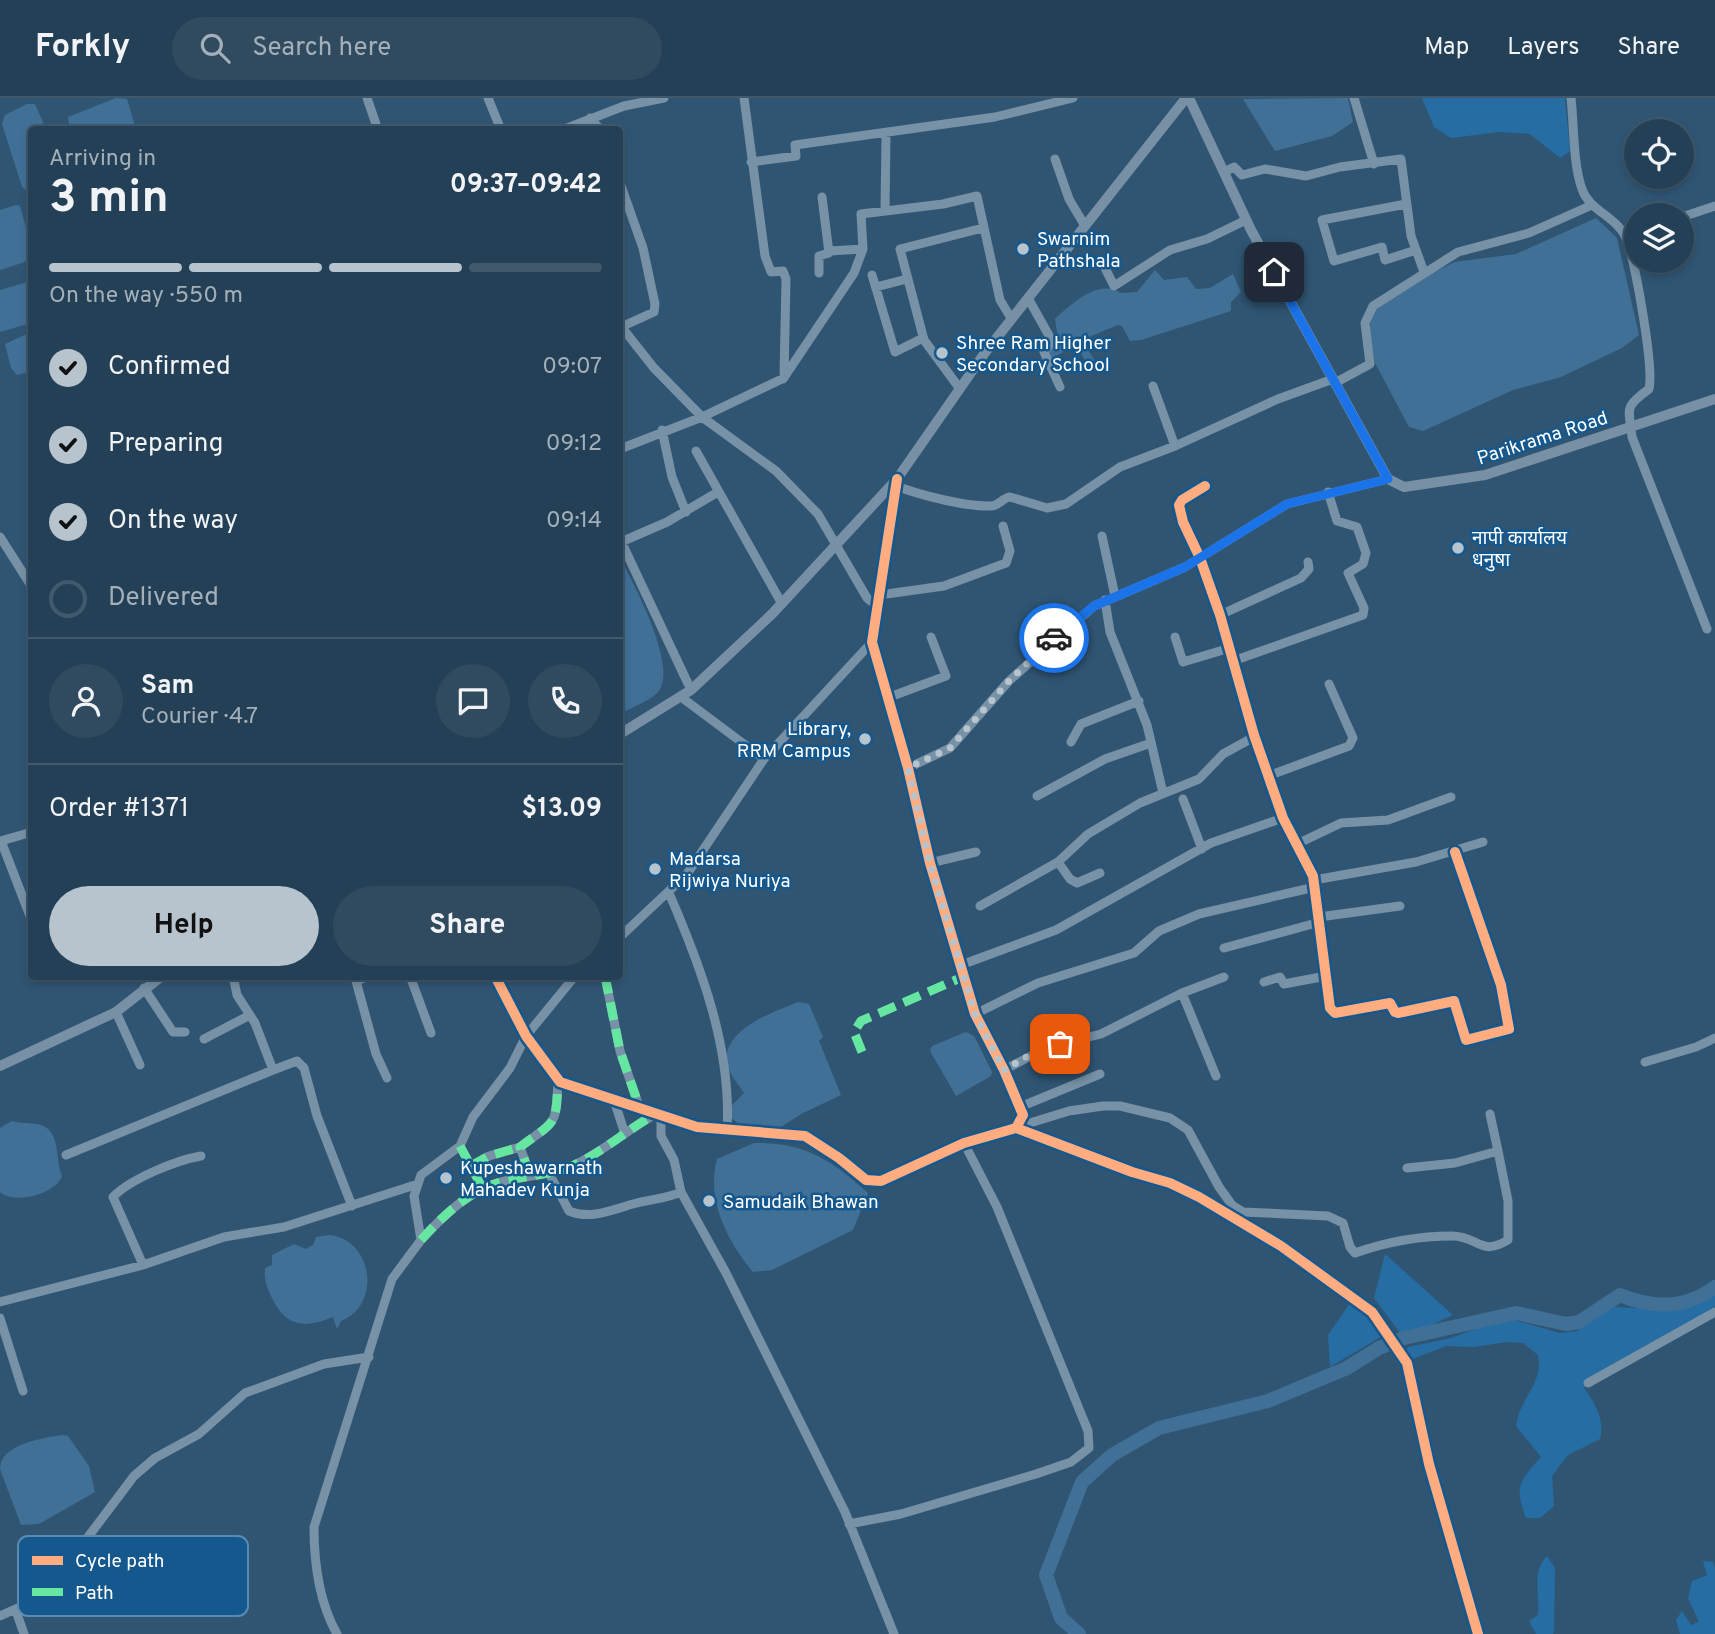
<!DOCTYPE html>
<html lang="en">
<head>
<meta charset="utf-8">
<style>
  body { margin:0; font-family:Overpass,"Noto Sans Devanagari",sans-serif; background:#304b60; color:#f1f3f6; height:100vh; display:flex; flex-direction:column; font-size:26px; white-space:nowrap }
  * { box-sizing:border-box; margin:0 }
  p { font-size:23px; color:#a3afb9 }
  .icon { flex:none; width:38px; height:38px; fill:none; stroke:currentColor; stroke-width:2; stroke-linecap:round; stroke-linejoin:round }
  .map { position:relative; flex:1; overflow:hidden }
  .details { position:absolute; left:28px; top:28px; width:595px; height:854px; display:flex; flex-direction:column; background:#244056; border-radius:7px; box-shadow:0 4px 10px #0003,0 0 0 2px #41596c }
  .details>* { flex:none }
  .tools { position:absolute; left:1624px; top:21px; display:grid; gap:14px }
  .tools a { display:grid; place-items:center; width:70px; height:70px; border-radius:50%; background:#244056; box-shadow:0 4px 10px #0003,0 0 0 2px #41596c; font-size:35px }
  .pin { position:absolute; display:grid; place-items:center; width:60px; height:60px; color:#fff; margin:-30px; border-radius:14px; box-shadow:0 4px 10px #0006 }
  .courier { position:absolute; display:grid; place-items:center; width:70px; height:70px; margin:-35px; border:5px solid #1a73e8; border-radius:50%; background:#fff; color:#222; box-shadow:0 2px 9px #0007 }
  .head em { font-style:normal; font-weight:700 }
  .head div { display:flex; flex-direction:column-reverse }
  .head { display:flex; align-items:center; justify-content:space-between; height:119px; padding:0 21px }
  h1 { font-size:46px; font-weight:700; line-height:52px }
  .bar { display:grid; grid-template-columns:repeat(4,1fr); gap:10px 7px; align-content:center; height:84px; padding:0 21px }
  .bar i { height:9px; border-radius:5px; background:#41596c }
  .bar .on { background:#b7c4ce }
  .bar p { grid-column:span 4 }
  .line { display:flex; align-items:center; gap:18px; padding:0 21px; border-top:2px solid #41596c }
  .line div { flex:1 }
  .round { display:grid; place-items:center; flex:none; width:74px; height:74px; border-radius:37px; background:#304b60 }
  ol { padding:0 21px; list-style:none }
  li { display:flex; align-items:center; gap:21px; height:77px }
  li p { margin-inline-start:auto }
  li .icon { padding:7px; border-radius:50%; background:#b7c4ce; color:#111; stroke-width:4 }
  li:last-child { color:#a3afb9 }
  li i { width:38px; height:38px; border:4px solid #41596c; border-radius:50% }
  .action { display:flex; gap:14px; margin-top:auto; padding:14px 21px }
  .action a { flex:1; height:80px; border-radius:42px; background:#b7c4ce; color:#111; font-size:28px; font-weight:700; line-height:80px; text-align:center }
  .action a+a { background:#304b60; color:#f1f3f6 }
  header { display:flex; align-items:center; gap:42px; box-sizing:border-box; height:98px; padding:0 35px; background:#244056; border-bottom:2px solid #41596c }
  header strong { font-size:33px }
  nav { display:flex; gap:38px; margin-inline-start:auto; font-size:24px }
  .search { width:490px; height:63px; background:#304b60; display:flex; align-items:center; gap:18px; box-sizing:border-box; padding:0 24px; border-radius:38px; color:#a3afb9; font-size:26px }
  .map>svg:first-child { display:block }
</style>
</head>
<body>
<header>
<strong>Forkly</strong>
<div class="search"><svg class="icon" aria-label="search" viewBox="0 0 24 24"><circle cx="10" cy="10" r="6"/><path d="M15 15l6 6"/></svg>Search here</div>
<nav><a>Map</a><a>Layers</a><a>Share</a></nav>
</header>
<div class="map">
<svg width="1715" height="1536" viewBox="0 0 1715 1536">
  <rect width="100%" height="100%" fill="#305573"/>
  <path fill="#266da3" d="M1422,0h143l5,53 -10,7 -30,-24 -30,-2 -49,6 -17,-11z
    M1385,1156l68,61 -49,23 -30,-40z
    M1715,1194v15l-126,71 -5,10c11,15 21,32 16,51l-32,16 -16,21 2,30 -14,12h-14c-12,-31 -7,-37 15,-61l-25,-31c4,-29 28,-43 22,-71l-15,-12 -15,-1 -34,5 -28,-1 -36,14 -4,-9 2,-4 43,-9 43,-16 20,-2 46,13 17,-2 37,-24 64,3z
    M1350,1205l24,18 10,14 -54,32 -2,-32z
    M1547,1458l8,12 -1,63 -1,3h-17l-7,-13 9,-6c2,-20 -7,-44 9,-59z
    M1703,1463l10,1 2,6v66h-35l-4,-14 6,-9 9,14 8,-3 -11,-24 4,-17 15,-6z"/>
  <path fill="#417097" d="M116,0l11,1 9,30h-66l-2,-12z
    M1348,0l5,24 -21,14 -57,15 -32,-52z
    M27,6h8l11,25 -14,1v62l-3,1 -7,-6 -20,-63 3,-9z
    M16,107l4,1 11,39v15l-31,10v-60z
    M1596,120l21,20 22,97 -17,13 -61,29 -48,13 -90,41 -14,-4 -34,-64 -6,-31 4,-23 24,-20 58,-27 61,-8z
    M1155,172l9,10 23,-3 9,12 14,-1 23,-14 8,18 -10,10v9l-90,29 -11,1 -8,-15 -4,-1 -27,11 -6,9 10,16 -8,3 -11,-20 -26,16 -3,-10 6,-3 5,-10 -3,-18c16,-15 44,-41 66,-26l16,-1z
    M31,183v42l-31,9v-42z
    M31,234v39l-14,4 -6,-7 -6,-24z
    M620,460c13,25 59,109 38,134 -8,9 -28,16 -38,22z
    M798,904l11,2 14,33 -4,4 22,54 -40,19 -26,17 -37,-8 -8,-6 -1,-9 15,-15c-6,-9 -15,-19 -17,-30 -5,-34 47,-51 71,-61z
    M966,934l8,4 18,36 -1,4 -35,20 -26,-45 2,-5z
    M12,1023c9,3 19,1 29,4 20,7 14,34 21,51 -6,18 -48,29 -62,16v-64z
    M754,1045c50,-1 78,17 114,50l-15,37 -81,40 -19,2c-26,-31 -47,-73 -36,-113z
    M329,1137c44,4 53,70 12,86l-4,8 -4,-12c-27,11 -46,11 -60,-17 -6,-12 -9,-19 -8,-32l7,-3v-10l22,-11 12,5 7,-4 3,-8z
    M63,1337l5,1 21,30 6,26 -56,32 -18,1 -21,-56c0,-25 43,-31 63,-34z"/>
  <g fill="none" stroke-linecap="round" stroke-linejoin="round">
    <path stroke="#417097" stroke-width="14" d="M1079,1536l-18,-16 -15,-43 36,-93 30,-27 47,-27 109,-27 79,-33 32,-20 25,-10 112,-25 50,11 13,-2 41,-27c31,13 64,15 95,-8"/>
    <path stroke="#7791a6" stroke-width="9" d="M367,0l11,32
      M488,0l13,32
      M1354,0l20,66
      M1571,0c3,26 2,67 11,91 7,21 34,28 43,47 10,22 29,131 24,153 -26,19 -20,19 -17,48l75,192
      M590,20l11,12
      M562,32l62,-24 40,-8
      M1055,61l14,40 16,27
      M751,64l45,-6 -1,-11 200,-28 78,-19
      M1224,74l10,-5 8,8 23,-6 41,7 34,-9 61,-8 10,77 13,36
      M620,85l23,65 12,56 -1,8 -33,15
      M1406,106l-84,16 12,41 48,-14 3,13 31,-10
      M885,111l1,-74
      M1682,119l33,-11
      M1625,138l11,-3
      M829,153l34,-2
      M1104,168l10,20 56,-36 37,-11 39,-19
      M819,175v-17l10,-3 -7,-56
      M872,177l23,77 28,-14
      M876,189l31,-8
      M1028,200l24,43 -8,11 16,35
      M620,227l34,43 48,49 74,54 42,43 49,84 10,8
      M783,281l71,-106 9,-24 -2,-35 82,-10 34,-8 23,104 11,18
      M1335,285l35,-19 -5,-41 8,-17 85,-54 71,-19 63,-28
      M1153,288l22,60
      M960,291l-36,-49 -24,-91 83,-21
      M662,332l10,47 14,35
      M620,351l82,-32 82,-39 2,-99 -3,-8 -12,1 -6,-16 -21,-158
      M696,353l86,153
      M896,388c24,9 70,21 95,20 8,0 11,-8 19,-9l37,11 19,-4 54,-37 55,-21 103,-47 55,-20
      M1205,388l-23,14 -3,5 4,17 17,36 20,57 34,120 29,83 30,58 17,132 5,5 55,-10 5,9 3,1 56,-12 12,39 43,-11 -8,-44 -46,-133
      M1102,438l13,60
      M0,439l32,50
      M620,441l71,151
      M621,444l46,-20 51,-30
      M879,497l65,-9 62,-23 4,-12 -7,-25
      M1105,502l5,32 37,93 16,68
      M1220,517l81,-37 8,-9 -1,-7
      M1175,539l8,25 47,-14
      M1233,563l130,-46 1,-7 -16,-35 15,-9 3,-11 -9,-26 -20,-6 -9,-29
      M681,599l83,62
      M887,600l59,-22 -15,-39
      M1071,644l10,-18 58,-23
      M908,670l42,-20 59,-67 85,-75 91,-39 102,-63 101,-25
      M1268,678l81,-30 4,-8 -24,-54
      M1037,698l68,-37 46,-16
      M1183,701l19,50
      M32,734l-31,9 31,80
      M1297,746l44,-21 47,-3 63,-23
      M1058,764l12,17 7,4 23,-10
      M930,765l46,-11
      M1314,782l102,-18 67,-20
      M669,795c32,74 63,156 58,237
      M980,808l78,-44 30,-28 52,-31 59,-24 24,-25 31,-17
      M1319,819l81,-11
      M620,839l67,-63 77,-115 108,-117
      M1224,850l96,-26
      M961,867l95,-35 155,-87 72,-25
      M233,878l4,19 18,28 18,47 24,-9 7,7 13,48 35,90
      M369,878l-13,5 20,73 11,24
      M410,878l21,57
      M495,878l31,60 34,46 137,45 108,9 34,22 27,22 15,1 83,-38 52,-15 7,-13 -19,-45 -29,-56 -45,-151 -22,-95 -36,-126 25,-163
      M605,878l15,75 20,58
      M1264,884l16,-5 4,7 42,-8
      M144,890l29,44h12
      M1182,895l34,83
      M116,914l24,53
      M975,916l63,-31 96,-30 25,-22 40,-17 116,-27
      M204,941l46,-24
      M1645,964l51,-15 19,-9
      M1004,972l44,-23 53,-13 81,-41 42,-16
      M614,1002l10,31
      M1020,1009l80,-33
      M661,1017v21l13,24 7,32 45,81 119,239 49,122
      M1030,1025l39,-12 34,-5h17l50,12 18,12 31,57 13,18 11,7 85,4 15,7 7,24 5,6c31,-11 65,-17 97,-17 27,0 28,21 56,4v-39l-10,-50
      M1016,1030l116,44 38,11 29,14 82,49 91,66 35,51 22,101 49,170
      M460,1048l23,43
      M66,1057l207,-85
      M471,1068l18,-10 31,-9
      M1407,1070l48,-5 43,-12 -8,-37
      M549,1075l20,38c22,9 43,-1 64,-7 17,-5 33,-5 48,-12
      M530,1077l-10,-28c36,-27 36,-19 38,-67
      M421,1142c24,-26 51,-53 88,-60 21,-5 43,-5 63,-14 30,-13 53,-35 82,-51
      M143,1167l-30,-68c17,-18 64,-37 88,-41
      M0,1204l143,-37 81,-28 60,-10 134,-43
      M0,1220l23,73
      M1588,1285l127,-71
      M849,1426l52,-10 135,-40 35,-12 18,-14 -1,-17 -91,-224 -33,-64
      M16,1513l8,23
      M0,1518l36,-16 12,-10 86,-114 21,-18 44,-24 46,-41 79,-29 45,-7
      M337,1536c-18,-32 -23,-71 -23,-107l78,-248 29,-39 -7,-44 7,-21 39,-29 13,-29 37,-49 16,-32 49,-60"/>
    <path stroke="#7790a5" stroke-width="10" d="M1189,0l62,132 137,249 16,8 81,-12 230,-76
      M620,636l71,-44 81,-76 125,-135 87,-125 202,-256
      M0,968l116,-54 46,-36"/>
    <path stroke="#66e7a1" stroke-width="9" stroke-dasharray="18 9" stroke-linecap="butt" d="M605,878l15,75 20,58
      M862,954l-8,-20 7,-11 104,-45
      M460,1048l23,43
      M471,1068l18,-10 31,-9
      M530,1077l-10,-28c36,-27 36,-19 38,-67
      M421,1142c24,-26 51,-53 88,-60 21,-5 43,-5 63,-14 30,-13 53,-35 82,-51"/>
    <defs>
      <path id="cycleway" d="M1205,388l-23,14 -3,5 4,17 17,36 20,57 34,120 29,83 30,58 17,132 5,5 55,-10 5,9 3,1 56,-12 12,39 43,-11 -8,-44 -46,-133
        M495,878l31,60 34,46 137,45 108,9 34,22 27,22 15,1 83,-38 52,-15 7,-13 -19,-45 -29,-56 -45,-151 -22,-95 -36,-126 25,-163
        M1016,1030l116,44 38,11 29,14 82,49 91,66 35,51 22,101 49,170"/>
    </defs>
    <use href="#cycleway" stroke="#15588e" stroke-width="15"/>
    <use href="#cycleway" stroke="#ffac80" stroke-width="10"/>
  </g>
  <g fill="none" stroke-linecap="round" stroke-linejoin="round">
    <path stroke="#b7c4ce" stroke-width="7" stroke-dasharray="0 12.6" d="M1054,540l-45,43 -59,67 -42,20 22,95 45,151 29,56 31,-18 25,-8"/>
    <path stroke="#1a73e8" stroke-width="9" d="M1054,540l40,-32 91,-39 102,-63 101,-25 -114,-207"/>
  </g>
  <g fill="#b7c4ce" stroke="#15588e" stroke-width="2.5">
    <circle cx="1023" cy="151" r="7"/>
    <circle cx="942" cy="255" r="7"/>
    <circle cx="1458" cy="450" r="7"/>
    <circle cx="865" cy="641" r="7"/>
    <circle cx="655" cy="771" r="7"/>
    <circle cx="446" cy="1080" r="7"/>
    <circle cx="709" cy="1103" r="7"/>
  </g>
  <g text-anchor="middle" stroke-width="5" stroke-linejoin="round" paint-order="stroke">
    <g font-size="19" fill="#fff" stroke="#15588e" text-anchor="start">
      <text x="1037" y="147">Swarnim<tspan x="1037" dy="22">Pathshala</tspan></text>
      <text x="956" y="251">Shree Ram Higher<tspan x="956" dy="22">Secondary School</tspan></text>
      <text x="1472" y="446">नापी कार्यालय<tspan x="1472" dy="22">धनुषा</tspan></text>
      <text x="851" y="637" text-anchor="end">Library,<tspan x="851" dy="22">RRM Campus</tspan></text>
      <text x="669" y="767">Madarsa<tspan x="669" dy="22">Rijwiya Nuriya</tspan></text>
      <text x="460" y="1076">Kupeshawarnath<tspan x="460" dy="22">Mahadev Kunja</tspan></text>
      <text x="723" y="1110">Samudaik Bhawan</text>
    </g>
    <g font-size="19" fill="#fff" stroke="#15588e">
      <text transform="translate(1542 339) rotate(-18)" y="7">Parikrama Road</text>
    </g>
  </g>
  <rect x="18" y="1438" width="230" height="80" rx="10" fill="#15588e" stroke="#5b8ab0" stroke-width="2"/>
  <rect x="32" y="1458" width="31" height="9" fill="#ffac80"/>
  <rect x="32" y="1490" width="31" height="8" fill="#66e7a1"/>
  <g font-size="19" fill="#fff">
    <text x="75" y="1469">Cycle path</text>
    <text x="75" y="1501">Path</text>
  </g>
</svg>
<div class="tools">
<a><svg class="icon" aria-label="locate" viewBox="0 0 24 24"><circle cx="12" cy="12" r="6"/><path d="M12 2v4M12 18v4M2 12h4M18 12h4"/></svg></a>
<a><svg class="icon" aria-label="layers" viewBox="0 0 24 24"><path d="M12 4l9 5-9 5-9-5zM3 14l9 5 9-5"/></svg></a>
</div>
<div class="pin" style="left:1060px;top:946px;background:#ea580c"><svg class="icon" aria-label="bag" viewBox="0 0 24 24"><path d="M5 8h14l-1 12H6zM9 8a3 3 0 0 1 6 0"/></svg></div>
<div class="pin" style="left:1274px;top:174px;background:#1f2937"><svg class="icon" aria-label="home" viewBox="0 0 24 24"><path d="M3 11l9-7 9 7M6 9v11h12V9"/></svg></div>
<div class="courier" style="left:1054px;top:540px"><svg class="icon" aria-label="car" viewBox="0 0 24 24"><path d="M5 17H2v-5l4-1 3-4h7l3 4 3 1v5h-3M9 17h6M6 11h13"/><circle cx="7" cy="17" r="2"/><circle cx="17" cy="17" r="2"/></svg></div>
<section class="details">
<div class="head"><div><h1>3 min</h1><p>Arriving in</p></div><em>09:37–09:42</em></div>
<div class="bar"><i class="on"></i><i class="on"></i><i class="on"></i><i></i><p>On the way · 550 m</p></div>
<ol>
<li><svg class="icon" aria-label="check" viewBox="0 0 24 24"><path d="M5 12l5 5 9-10"/></svg>Confirmed<p>09:07</p></li>
<li><svg class="icon" aria-label="check" viewBox="0 0 24 24"><path d="M5 12l5 5 9-10"/></svg>Preparing<p>09:12</p></li>
<li><svg class="icon" aria-label="check" viewBox="0 0 24 24"><path d="M5 12l5 5 9-10"/></svg>On the way<p>09:14</p></li>
<li><i></i>Delivered</li>
</ol>
<div class="line" style="height:126px"><a class="round"><svg class="icon" aria-label="person" viewBox="0 0 24 24"><circle cx="12" cy="8" r="4"/><path d="M4 21q1-7 8-7t8 7"/></svg></a><div><b>Sam</b><p>Courier · 4.7</p></div><a class="round"><svg class="icon" aria-label="chat" viewBox="0 0 24 24"><path d="M4 5h16v11H9l-5 4z"/></svg></a><a class="round"><svg class="icon" aria-label="phone" viewBox="0 0 24 24"><path d="M5 4h4l2 5-3 2q2 4 5 5l2-3 5 2v4C11 20 4 13 5 4z"/></svg></a></div>
<div class="line" style="height:91px"><div>Order #1371</div><b>$13.09</b></div>
<div class="action"><a>Help</a><a>Share</a></div>
</section>
</div>
</body>
</html>
